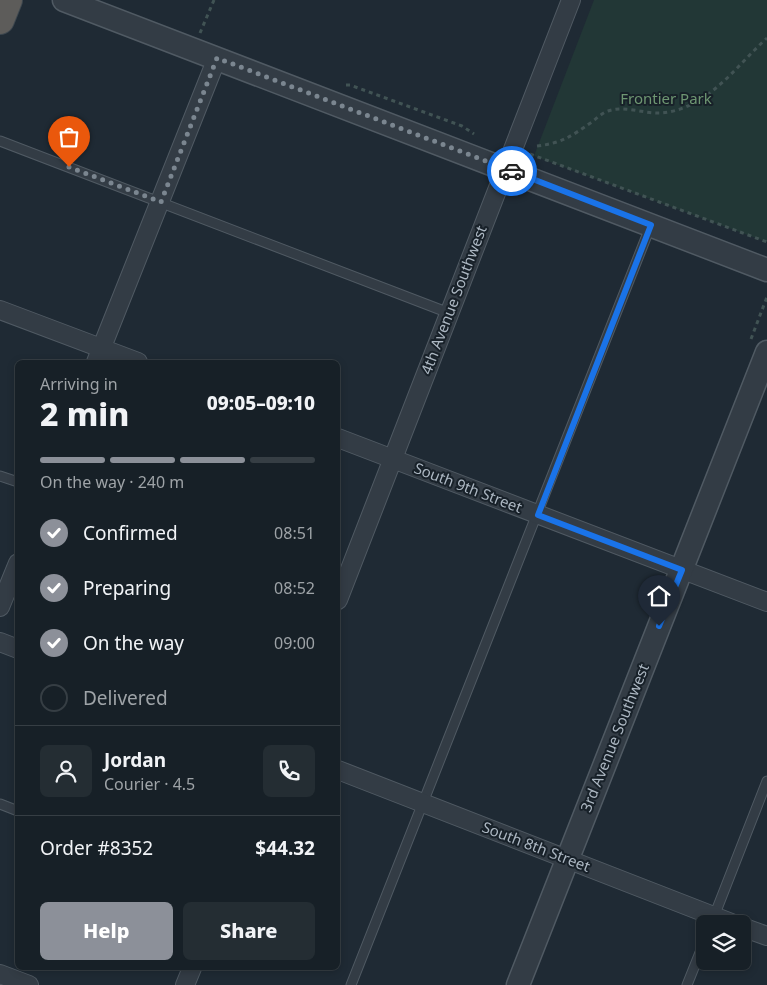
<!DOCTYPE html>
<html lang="en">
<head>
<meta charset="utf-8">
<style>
  body { margin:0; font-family:"Noto Sans",sans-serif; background:#242d33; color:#f1f3f6; height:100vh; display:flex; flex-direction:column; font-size:19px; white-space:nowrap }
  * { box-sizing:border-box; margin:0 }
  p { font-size:16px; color:#9ea3a7 }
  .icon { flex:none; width:28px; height:28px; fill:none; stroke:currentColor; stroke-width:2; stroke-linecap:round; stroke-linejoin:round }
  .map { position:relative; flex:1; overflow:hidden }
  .side { position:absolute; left:15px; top:360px; width:325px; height:610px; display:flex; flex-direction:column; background:#172027; border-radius:8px; box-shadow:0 2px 8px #0003,0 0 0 1px #363e44 }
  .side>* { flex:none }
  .tools { position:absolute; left:696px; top:915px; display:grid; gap:10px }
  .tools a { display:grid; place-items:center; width:55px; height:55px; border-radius:8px; background:#172027; box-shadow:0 2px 8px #0003,0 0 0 1px #363e44; font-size:25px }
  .pin { position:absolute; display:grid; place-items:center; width:42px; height:42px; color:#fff; margin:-51px -21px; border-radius:50% 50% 50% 0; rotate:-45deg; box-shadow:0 0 5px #0007 }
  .pin .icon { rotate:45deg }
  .courier { position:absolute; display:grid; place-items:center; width:50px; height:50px; margin:-25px; border:4px solid #1a73e8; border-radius:50%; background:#fff; color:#222; box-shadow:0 1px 6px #0007 }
  .head em { font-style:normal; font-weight:800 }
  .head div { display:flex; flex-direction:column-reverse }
  .head { display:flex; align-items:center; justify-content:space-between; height:85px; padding:0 25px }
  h1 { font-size:32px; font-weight:800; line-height:38px }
  .bar { display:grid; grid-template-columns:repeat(4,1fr); gap:8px 5px; align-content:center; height:60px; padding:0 25px }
  .bar i { height:6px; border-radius:4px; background:#363e44 }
  .bar .current { background:#8c9099 }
  .bar p { grid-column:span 4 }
  .line { display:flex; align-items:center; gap:12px; padding:0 25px; border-top:1px solid #363e44 }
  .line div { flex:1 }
  .round { display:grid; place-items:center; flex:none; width:52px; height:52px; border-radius:8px; background:#242d33 }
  ol { padding:0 25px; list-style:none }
  li { display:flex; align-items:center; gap:15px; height:55px }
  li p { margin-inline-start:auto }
  li .icon { padding:5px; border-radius:50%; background:#8c9099; color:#fff; stroke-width:4 }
  li:last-child { color:#9ea3a7 }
  li i { width:28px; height:28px; border:2px solid #363e44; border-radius:50% }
  .button { display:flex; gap:10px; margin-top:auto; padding:10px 25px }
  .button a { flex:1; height:58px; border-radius:8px; background:#8c9099; color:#fff; font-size:20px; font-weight:800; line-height:58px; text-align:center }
  .button a+a { background:#242d33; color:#f1f3f6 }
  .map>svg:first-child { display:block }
</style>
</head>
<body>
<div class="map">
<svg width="767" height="985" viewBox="0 0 767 985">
  <rect width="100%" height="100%" fill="#1f2a34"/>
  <path fill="#223736" d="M594,0h173v242l-233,-86z"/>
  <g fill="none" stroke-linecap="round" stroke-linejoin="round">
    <defs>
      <path id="service" d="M0,141l449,172
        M0,476l18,6
        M0,804l18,7
        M713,919l54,-138
        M351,985l300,-760
        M687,985l18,-45"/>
      <path id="minor" d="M0,310l138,52
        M96,362l121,-304
        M338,438l429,164
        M338,600l233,-600
        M0,607l18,-44
        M0,642l18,7
        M338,770l396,154
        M742,927l25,9
        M0,974l29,11
        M185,985l7,-17"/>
      <path id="tertiary" d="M64,0l703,270
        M518,985l249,-633"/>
      <path id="trunk" d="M0,20l8,-20"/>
    </defs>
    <use href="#service" stroke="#505a63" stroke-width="11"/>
    <use href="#minor" stroke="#505a63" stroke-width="20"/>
    <use href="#tertiary" stroke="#505a63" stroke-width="25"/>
    <use href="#trunk" stroke="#3d474f" stroke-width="30"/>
    <path stroke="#415354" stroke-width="3" stroke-dasharray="4 4" stroke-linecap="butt" d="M200,33l14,-33
      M346,85h4l112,41 12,8
      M537,146c26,-3 34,-10 55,-24 5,-4 10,-9 16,-11 16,-6 36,3 53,2 47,-4 74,-46 106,-75
      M530,154l237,88
      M751,339l16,-42"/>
    <use href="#service" stroke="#333c45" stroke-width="9"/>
    <use href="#minor" stroke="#333c45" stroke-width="18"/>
    <use href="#tertiary" stroke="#333c45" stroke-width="22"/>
    <use href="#trunk" stroke="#5d5c5a" stroke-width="28"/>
  </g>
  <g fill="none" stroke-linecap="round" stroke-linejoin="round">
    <path stroke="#7b8690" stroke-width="5" stroke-dasharray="0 9" d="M69,167l92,35 56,-144 295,113"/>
    <path stroke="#1a73e8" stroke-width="6" d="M512,171l139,54 -113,290 144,55 -23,56"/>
  </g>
  <g text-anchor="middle" stroke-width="4" stroke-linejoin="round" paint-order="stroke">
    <g font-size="15" fill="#6e9672" stroke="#182129">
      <text x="666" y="104">Frontier Park</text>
    </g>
    <g font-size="15" fill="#acb7c2" stroke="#182129">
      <text transform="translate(454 300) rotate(-69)" y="5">4th Avenue Southwest</text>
      <text transform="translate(468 488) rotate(21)" y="5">South 9th Street</text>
      <text transform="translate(615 738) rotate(-68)" y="5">3rd Avenue Southwest</text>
      <text transform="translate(536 847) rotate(21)" y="5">South 8th Street</text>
    </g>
  </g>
</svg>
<div class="tools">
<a><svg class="icon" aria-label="layers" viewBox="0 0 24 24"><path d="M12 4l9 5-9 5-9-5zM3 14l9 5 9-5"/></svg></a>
</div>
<div class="pin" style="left:69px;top:167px;background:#ea580c"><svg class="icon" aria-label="bag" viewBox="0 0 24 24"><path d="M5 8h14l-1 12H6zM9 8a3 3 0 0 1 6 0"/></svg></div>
<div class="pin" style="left:659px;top:626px;background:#1f2937"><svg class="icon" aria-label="home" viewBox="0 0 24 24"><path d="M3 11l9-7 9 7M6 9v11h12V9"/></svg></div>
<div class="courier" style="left:512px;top:171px"><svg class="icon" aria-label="car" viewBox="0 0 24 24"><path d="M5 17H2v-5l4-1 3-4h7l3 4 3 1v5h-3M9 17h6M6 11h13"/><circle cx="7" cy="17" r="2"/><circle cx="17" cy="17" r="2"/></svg></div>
<section class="side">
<div class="head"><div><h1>2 min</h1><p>Arriving in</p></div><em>09:05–09:10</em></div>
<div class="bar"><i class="current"></i><i class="current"></i><i class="current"></i><i></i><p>On the way · 240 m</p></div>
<ol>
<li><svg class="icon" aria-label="check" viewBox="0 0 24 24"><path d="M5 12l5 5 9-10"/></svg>Confirmed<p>08:51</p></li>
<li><svg class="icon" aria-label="check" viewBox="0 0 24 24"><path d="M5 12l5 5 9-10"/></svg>Preparing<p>08:52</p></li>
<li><svg class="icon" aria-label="check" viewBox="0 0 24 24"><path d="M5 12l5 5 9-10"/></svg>On the way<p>09:00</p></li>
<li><i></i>Delivered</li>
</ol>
<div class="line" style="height:90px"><a class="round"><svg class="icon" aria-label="person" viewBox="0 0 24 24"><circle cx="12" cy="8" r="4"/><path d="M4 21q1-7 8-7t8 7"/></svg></a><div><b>Jordan</b><p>Courier · 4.5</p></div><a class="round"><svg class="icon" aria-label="phone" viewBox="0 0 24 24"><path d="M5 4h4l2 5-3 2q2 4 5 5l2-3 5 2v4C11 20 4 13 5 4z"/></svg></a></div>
<div class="line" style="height:65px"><div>Order #8352</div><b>$44.32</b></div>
<div class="button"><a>Help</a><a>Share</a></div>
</section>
</div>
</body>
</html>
